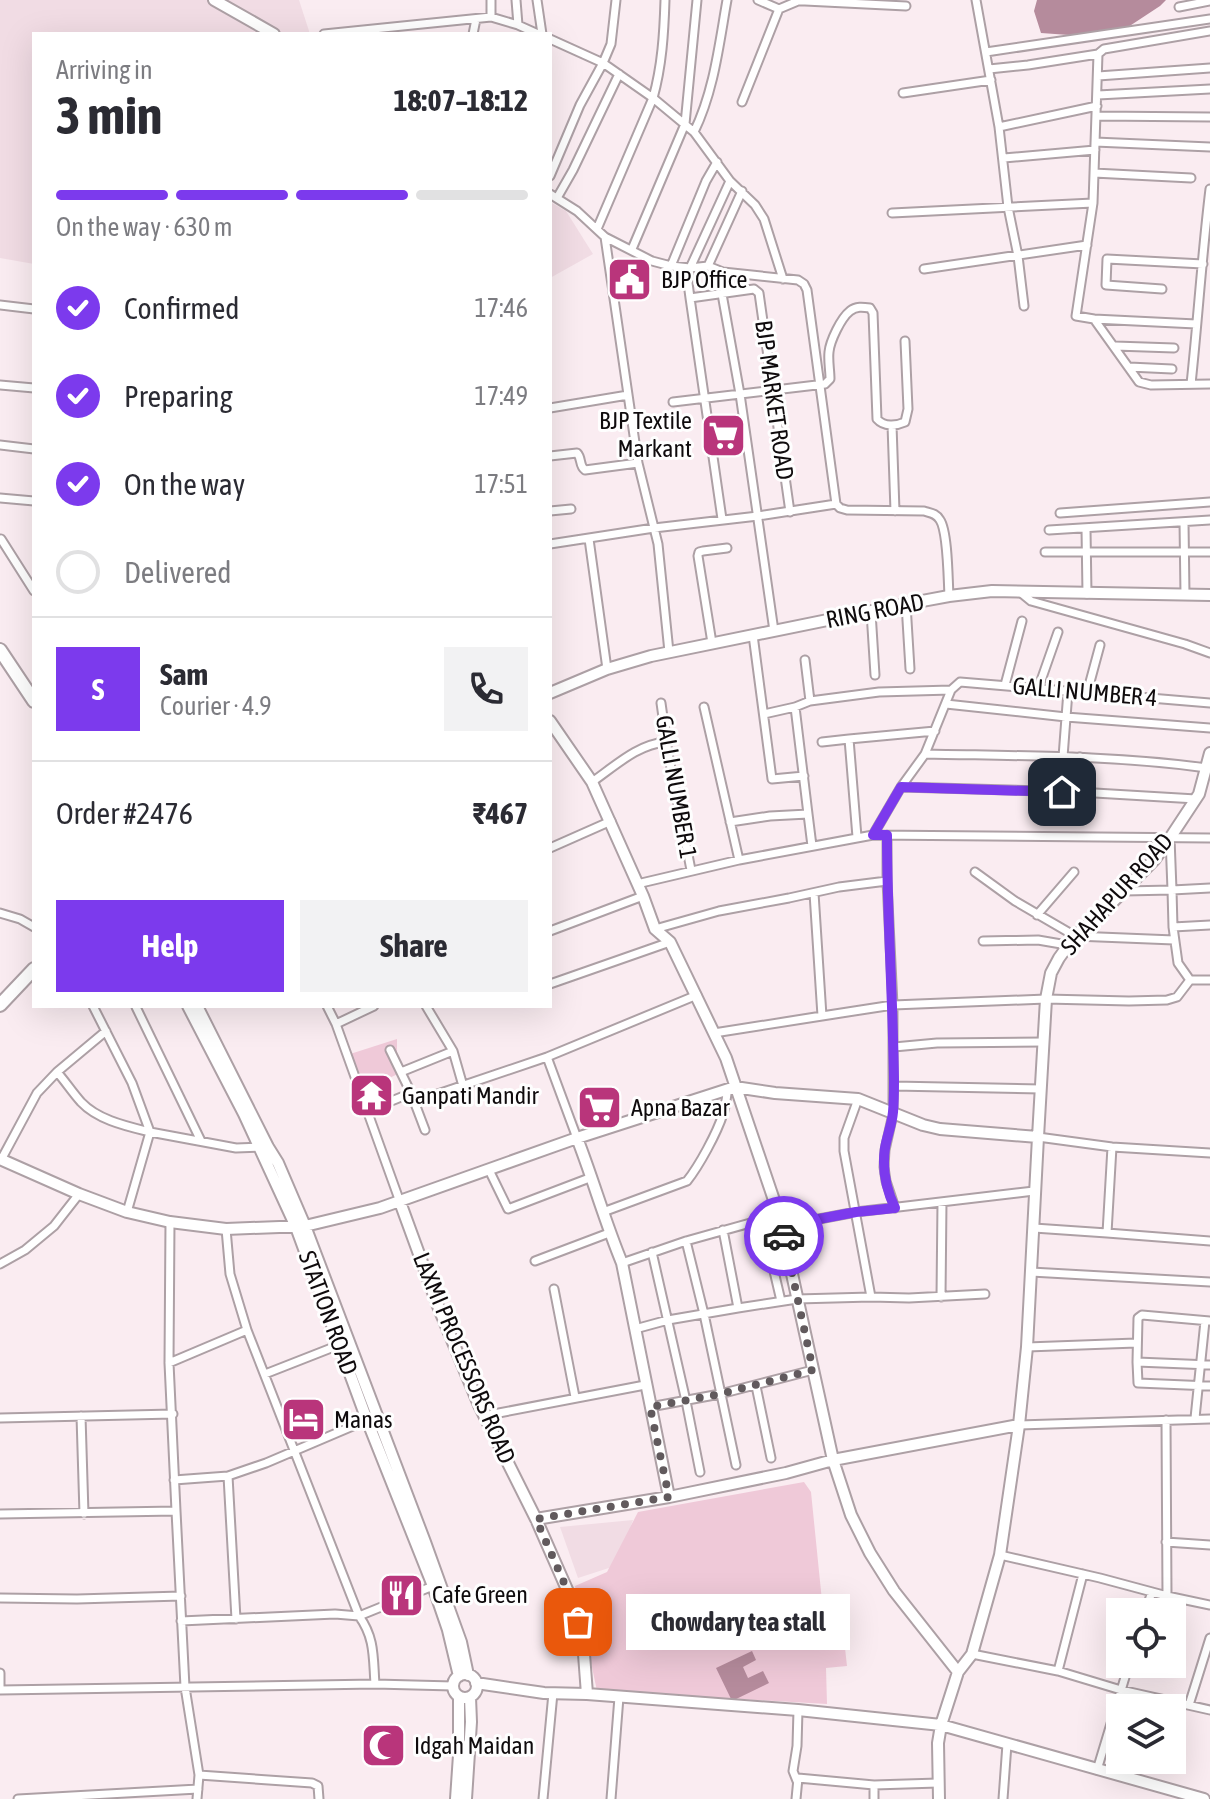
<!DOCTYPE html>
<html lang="en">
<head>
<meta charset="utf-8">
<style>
  body { margin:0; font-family:"Asap Condensed",sans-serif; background:#f2f2f3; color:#2b2b33; height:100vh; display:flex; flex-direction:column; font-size:30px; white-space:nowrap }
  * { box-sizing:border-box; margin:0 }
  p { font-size:26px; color:#7c7c81 }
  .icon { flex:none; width:44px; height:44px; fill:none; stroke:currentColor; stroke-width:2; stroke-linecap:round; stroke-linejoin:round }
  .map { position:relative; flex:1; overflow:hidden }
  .panel { position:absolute; left:32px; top:32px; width:520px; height:976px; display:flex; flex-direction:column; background:#fff; border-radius:0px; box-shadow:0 8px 32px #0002 }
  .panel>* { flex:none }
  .buttons { position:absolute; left:1106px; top:1598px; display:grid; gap:16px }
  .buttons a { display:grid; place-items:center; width:80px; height:80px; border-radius:0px; background:#fff; box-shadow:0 8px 32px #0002; font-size:40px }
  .pin { position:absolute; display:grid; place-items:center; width:68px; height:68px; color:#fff; margin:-34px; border-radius:16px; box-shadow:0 4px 12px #0006 }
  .courier { position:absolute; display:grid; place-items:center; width:80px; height:80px; margin:-40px; border:6px solid #7c3aed; border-radius:50%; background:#fff; color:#222; box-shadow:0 2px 10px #0007 }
  .bubble { position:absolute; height:56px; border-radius:0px; background:#fff; box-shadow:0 8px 32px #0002; font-size:26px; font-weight:700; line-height:56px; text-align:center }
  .summary em { font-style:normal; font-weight:700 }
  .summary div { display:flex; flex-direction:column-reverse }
  .summary { display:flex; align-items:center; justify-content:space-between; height:136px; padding:0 24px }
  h1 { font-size:52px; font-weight:700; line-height:60px }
  .bar { display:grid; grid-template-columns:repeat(4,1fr); gap:12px 8px; align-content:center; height:96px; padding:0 24px }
  .bar i { height:10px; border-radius:6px; background:#e1e1e2 }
  .bar .active { background:#7c3aed }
  .bar p { grid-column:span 4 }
  .line { display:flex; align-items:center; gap:20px; padding:0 24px; border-top:2px solid #e1e1e2 }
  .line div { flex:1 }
  .round { display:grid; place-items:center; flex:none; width:84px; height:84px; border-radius:0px; background:#f2f2f3 }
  ol { padding:0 24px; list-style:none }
  li { display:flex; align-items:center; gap:24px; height:88px }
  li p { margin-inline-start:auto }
  li .icon { padding:8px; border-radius:50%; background:#7c3aed; color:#fff; stroke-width:4 }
  li:last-child { color:#7c7c81 }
  li i { width:44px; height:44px; border:4px solid #e1e1e2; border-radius:50% }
  .cta { display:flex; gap:16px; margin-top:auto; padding:16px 24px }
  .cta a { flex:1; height:92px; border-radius:0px; background:#7c3aed; color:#fff; font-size:32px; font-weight:700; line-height:92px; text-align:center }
  .cta a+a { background:#f2f2f3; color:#2b2b33 }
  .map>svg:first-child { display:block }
</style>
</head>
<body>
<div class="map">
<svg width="1210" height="1799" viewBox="0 0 1210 1799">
  <rect width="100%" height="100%" fill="#faecf1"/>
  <path fill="#f1dce4" d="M0,0h299l10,31v3h-275v230l-34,-6z
    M550,202l16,9 27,43 -43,24z
    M633,1520l-15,45 -40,13 -18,-51z"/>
  <path fill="#efc9d8" d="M397,1039v22l7,10 -44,21 -13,-37z
    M804,1482l7,10 11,109 18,2 7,63 -21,2 1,36 -230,-13 -22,-105 32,-14 31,-60z"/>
  <path fill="#b58b9c" d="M1037,0h129l-6,6 -41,27 -36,3 -42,-3 -7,-22z
    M752,1651l4,9 -13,7 5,11 15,-7 6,12 -37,18 -16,-33z"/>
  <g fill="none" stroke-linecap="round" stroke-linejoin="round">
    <defs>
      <path id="street" d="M491,0v17
        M516,0l2,25 20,9
        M537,0l5,34
        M758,0l21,9
        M976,0l23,127 9,80 10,49 6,50
        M1179,7l31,-6
        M1210,31l-106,18 -6,5 -5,149 -17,113 18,3 45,63 12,3 59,-1
        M324,34l167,-17 27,8
        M473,34l3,-15
        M550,39l53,24 50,35 41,34 36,49 25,24 9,14 19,60
        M986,52l224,-33
        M989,69l39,-4 70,-11
        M1098,76l112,-8
        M903,93l88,-13
        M1098,95l112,-6
        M742,102l37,-93 19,-8h7l101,5
        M1097,116l113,1
        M999,127l98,-21
        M694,132c20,-41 25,-87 33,-132
        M1095,142l115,5
        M1004,158l91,-8
        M1094,173l97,5
        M550,176l30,-71 23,-42 8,-19 5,-44
        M550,194l27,17 28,26 47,24 19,5 19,2 18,-2 15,6 75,8 6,4 3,6 29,214 4,4 7,2 77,1c6,2 12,2 16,9 8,12 8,60 9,76
        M557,198l16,-28 46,-96
        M892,213l201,-10
        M597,229l56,-131c9,-32 11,-65 12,-98
        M605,237l33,226 20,81 11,108
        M632,249l53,-125 12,-124
        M671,266l35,-85 11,-19
        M708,266l34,-75
        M924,269l163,-24
        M1162,289l-56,-4 1,-26 96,5
        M722,294l18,100 34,237
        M690,298l-2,-15 2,-15 40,-87
        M0,305l34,4
        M1094,319l102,5
        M1115,346l59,2
        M1129,367l43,2
        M1191,384c7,-65 11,-130 19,-195
        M0,385l34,3
        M673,402l152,-18 5,-5c0,-9 -2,-18 -1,-27 1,-11 12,-34 21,-41 6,-5 13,-4 20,-3l3,5 4,106c7,8 19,7 28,3l3,-13 -3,-68
        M550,408l78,-13
        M892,425l3,86
        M0,445l34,4
        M550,456l27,-3c5,5 2,13 8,17l53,-7
        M0,498l34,3
        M550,511l21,-2
        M1060,513l150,-11
        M722,519l-32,-221 64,-9 5,4 31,219
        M1184,522l1,73
        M1086,529l1,65
        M1049,530l161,-10
        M1,539l33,52
        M589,539l18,130
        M550,544l104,-16 104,-12 78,-12
        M1045,552h165
        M1020,592l11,9 154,43 25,9
        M906,604l4,65
        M871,612l4,63
        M753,635l19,144 32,-3
        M712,643l-14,-87 1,-4 4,-1 24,-3
        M805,660l5,41
        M1005,685l17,-64
        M1038,689l20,-57
        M1087,693l13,-48
        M661,703l7,50 23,117
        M946,704l120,13 144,11
        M704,707l35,153
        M795,707l13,107
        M764,714l31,-7 15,-6 69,-9 72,-2
        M822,742l27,-3
        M925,754c94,2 189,1 282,14
        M1063,757l5,-66
        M592,782c23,-16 46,-38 74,-40
        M901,787l177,5 118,7
        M1078,792l2,-35
        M730,822l40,-6 38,-2 4,32
        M873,835l28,-48 24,-33 26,-64 9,-8 250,21
        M857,837l-8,-98 86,-8
        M1170,838l2,52 38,-2
        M550,848l61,-27
        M975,872l40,29 60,35 99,4
        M637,884l102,-24 134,-25 337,3
        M1124,891l48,-1 1,37
        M0,913l20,6 14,8
        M1037,915l37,-43
        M655,929l64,-18 70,-13 50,-11 48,-6
        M550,931l93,-35
        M983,941l55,-1 29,5
        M1190,980h20
        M550,984l120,-42
        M93,1006l39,77 18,49 86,16 25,-1
        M327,1006l9,18 64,178
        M426,1006l27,45 10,35
        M136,1007l65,134
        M822,1016l71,-11 -6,-124v-46
        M336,1024l38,-18
        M714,1033l108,-17 -8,-123
        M894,1047l43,-4 107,-1
        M390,1050l21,43 14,37
        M547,1057l30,81
        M57,1072c8,9 15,20 24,30 17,18 45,24 69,30l-23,80
        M401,1072l52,-21
        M894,1086l147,3
        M414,1102l133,-45 150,-62
        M367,1111l44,-18
        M1038,1137l74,10 98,6
        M1112,1147l-5,86 103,8
        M1,1160l36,-67 20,-21 49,-41
        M489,1170l19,39 84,-32
        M895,1208l-9,-27 -2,-14 1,-17 8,-36v-109l153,-6 83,2 38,-1 10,-3 13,-17 -12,-17 -5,-36 37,-2
        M603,1212l84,-31c12,-15 30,-48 36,-67 3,-8 3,-17 5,-25
        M762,1220l19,81
        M170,1222l-1,141 7,148 9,176 14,88 -2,24
        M782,1226l74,-14 178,-21
        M1034,1228l73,5
        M723,1230l15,78 59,-9 74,-2 -27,-146v-13l14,-39
        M686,1241l18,73 32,151
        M652,1252l34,149 14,71
        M535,1261l74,-28
        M622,1263l64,-22 93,-26
        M0,1264l25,-14 29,-24 25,-32
        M1031,1272l179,10
        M554,1289l21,108
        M871,1297l38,1 76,-4
        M941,1297l1,-95
        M1210,1321l-68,-6 -4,3 -1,44 73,3
        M635,1329l33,-9 70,-12
        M247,1330l112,286c16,22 14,41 16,68
        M1027,1347l109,-4
        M1137,1362l1,21 72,3
        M169,1363l78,-33 -17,-56 -4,-45
        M265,1374l74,-29
        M756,1386l15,72
        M650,1407l70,-13 93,-24
        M81,1416l3,98
        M483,1416l162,-31
        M0,1418l173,-4
        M1195,1418l10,-97
        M1166,1420l1,176
        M1019,1425l191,-6
        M228,1476l8,143
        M174,1480l54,-4 38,-13 101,-43
        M0,1514l176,-3
        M1166,1542l44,3
        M1000,1555l100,23 67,18 43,9
        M0,1598l77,1 104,-3
        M1145,1612l7,-20
        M181,1621l154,-7 24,2 74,-30
        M972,1654l86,17 63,19 89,20
        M1058,1671l25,-97
        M0,1673v17l375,-6 78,2
        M1189,1705l21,-67
        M1097,1770l32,-106
        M199,1775l113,8 6,3 1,13
        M798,1778l76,7
        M18,1799l180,-10
        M543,1799l10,-106
        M611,1799l8,-102
        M796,1799l2,-21 -1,3 -4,-10 4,-25 1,-36
        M874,1799v-14l64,-2
        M1003,1799l4,-55"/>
      <path id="secondary" d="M214,0l60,34
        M550,693l57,-24 44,-13 255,-52 43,-8 43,-5 218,4
        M550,721l42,61 51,114 12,33 15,13 56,116 53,157 54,245 18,55 19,38 24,38 64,81
        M188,1006l56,108 52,113 71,193 66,166 15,44 11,46
        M197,1006l71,141 10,16 27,63 120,316 36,100 7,33
        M1038,1137l8,-138 5,-26 8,-15 16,-22 21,-17 59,-60 15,-21 29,-44 11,-41
        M577,1138c16,41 28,84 45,125l47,234
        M0,1159l79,35 48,18 43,10 56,7 79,-3 75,-18 197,-70 158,-51 40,6 83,6 65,26 17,4 98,8 -11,210 -8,78 -19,130 -28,99 -14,18 -17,53 -3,18 1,56
        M400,1202l38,104 41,99 57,114 37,84 10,38 4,53
        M536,1519l133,-22 117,-24 47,-13 186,-35
        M453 1686a12 12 0 1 1 24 0a12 12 0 1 1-24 0Z
        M476,1683l68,10 43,1 211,16 143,15 263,74
        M456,1799l3,-44v-58
        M466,1799l5,-77 -1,-25"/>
      <path id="primary" d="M0,650l34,51
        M0,1005l34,-36"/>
    </defs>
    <use href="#street" stroke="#ada0a5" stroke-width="11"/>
    <use href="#secondary" stroke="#ada0a5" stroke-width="14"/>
    <use href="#primary" stroke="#ada0a5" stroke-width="16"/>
    <use href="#street" stroke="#fff" stroke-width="7"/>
    <use href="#secondary" stroke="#fff" stroke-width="10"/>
    <use href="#primary" stroke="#fff" stroke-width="12"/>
  </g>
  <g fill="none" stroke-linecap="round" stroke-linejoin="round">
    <path stroke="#615a5d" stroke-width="8" stroke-dasharray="0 14.4" d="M578,1622l-5,-19 -37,-84 133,-22 -19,-90 70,-13 93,-24 -29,-134"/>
    <path stroke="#7c3aed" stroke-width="10" d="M784,1236l-2,-10 74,-14 39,-4c-9,-19 -13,-40 -10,-60 2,-12 7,-24 8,-36 1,-10 1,-21 1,-31 -1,-82 -7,-164 -7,-246h-14l28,-48 161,5"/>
  </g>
  <defs>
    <symbol id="civic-square" viewBox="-11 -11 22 22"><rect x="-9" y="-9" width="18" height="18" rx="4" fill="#b9357b" stroke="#fefefe"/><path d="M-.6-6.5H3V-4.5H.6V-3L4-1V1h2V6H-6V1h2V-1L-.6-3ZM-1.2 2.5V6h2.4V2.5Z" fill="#fff"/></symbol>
    <symbol id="supermarket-square" viewBox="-11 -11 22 22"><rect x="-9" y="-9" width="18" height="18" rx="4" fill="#b9357b" stroke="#fefefe"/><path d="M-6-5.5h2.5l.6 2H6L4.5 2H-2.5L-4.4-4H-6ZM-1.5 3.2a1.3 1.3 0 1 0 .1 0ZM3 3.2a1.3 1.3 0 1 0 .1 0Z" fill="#fff"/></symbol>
    <symbol id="temple-square" viewBox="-11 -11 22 22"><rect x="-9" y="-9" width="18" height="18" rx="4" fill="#b9357b" stroke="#fefefe"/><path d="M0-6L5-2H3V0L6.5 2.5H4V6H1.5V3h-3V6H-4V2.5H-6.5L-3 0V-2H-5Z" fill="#fff"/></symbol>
    <symbol id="hotel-square" viewBox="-11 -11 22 22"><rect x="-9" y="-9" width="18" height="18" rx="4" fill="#b9357b" stroke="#fefefe"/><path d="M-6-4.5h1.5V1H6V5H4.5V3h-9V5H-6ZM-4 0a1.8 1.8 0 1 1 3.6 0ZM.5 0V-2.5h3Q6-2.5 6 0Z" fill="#fff"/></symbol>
    <symbol id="restaurant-square" viewBox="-11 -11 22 22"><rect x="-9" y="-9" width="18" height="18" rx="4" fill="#b9357b" stroke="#fefefe"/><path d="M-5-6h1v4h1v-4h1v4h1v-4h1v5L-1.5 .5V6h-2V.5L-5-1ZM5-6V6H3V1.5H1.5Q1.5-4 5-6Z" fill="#fff"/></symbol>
    <symbol id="mosque-square" viewBox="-11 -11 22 22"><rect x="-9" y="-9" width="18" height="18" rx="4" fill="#b9357b" stroke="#fefefe"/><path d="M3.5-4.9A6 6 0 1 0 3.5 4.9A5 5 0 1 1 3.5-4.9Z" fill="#fff"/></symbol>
  </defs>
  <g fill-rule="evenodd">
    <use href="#civic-square" x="604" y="254" width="51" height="51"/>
    <use href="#supermarket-square" x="698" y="410" width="51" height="51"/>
    <use href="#temple-square" x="346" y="1070" width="51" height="51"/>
    <use href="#supermarket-square" x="574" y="1082" width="51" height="51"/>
    <use href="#hotel-square" x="278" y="1394" width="51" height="51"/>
    <use href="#restaurant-square" x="376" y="1570" width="51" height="51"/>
    <use href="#mosque-square" x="358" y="1720" width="51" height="51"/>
  </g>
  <g text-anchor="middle" stroke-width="6" stroke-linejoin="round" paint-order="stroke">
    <g font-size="24" fill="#0f0b0d" stroke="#fefefe" text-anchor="start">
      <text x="661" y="288">BJP Office</text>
      <text x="692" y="429" text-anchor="end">BJP Textile<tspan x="692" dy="28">Markant</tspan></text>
      <text x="402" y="1104">Ganpati Mandir</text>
      <text x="631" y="1116">Apna Bazar</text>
      <text x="334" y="1428">Manas</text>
      <text x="432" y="1603">Cafe Green</text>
      <text x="414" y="1754">Idgah Maidan</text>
    </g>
    <g font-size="24" fill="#0f0b0d" stroke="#fefefe">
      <text transform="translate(774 400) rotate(82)" y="8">BJP MARKET ROAD</text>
      <text transform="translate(875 611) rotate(-11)" y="8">RING ROAD</text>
      <text transform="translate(1085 692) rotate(5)" y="8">GALLI NUMBER 4</text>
      <text transform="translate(676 787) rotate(80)" y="8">GALLI NUMBER 1</text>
      <text transform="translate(1117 894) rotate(-48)" y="8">SHAHAPUR ROAD</text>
      <text transform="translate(328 1313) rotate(70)" y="8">STATION ROAD</text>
      <text transform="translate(464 1358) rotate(67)" y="8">LAXMI PROCESSORS ROAD</text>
    </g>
  </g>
</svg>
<div class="buttons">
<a><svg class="icon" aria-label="locate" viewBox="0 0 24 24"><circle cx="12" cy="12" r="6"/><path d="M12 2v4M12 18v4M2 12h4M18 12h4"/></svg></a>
<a><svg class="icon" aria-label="layers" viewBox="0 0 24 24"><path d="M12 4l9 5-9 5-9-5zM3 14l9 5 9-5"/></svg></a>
</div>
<div class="pin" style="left:578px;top:1622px;background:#ea580c"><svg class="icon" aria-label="bag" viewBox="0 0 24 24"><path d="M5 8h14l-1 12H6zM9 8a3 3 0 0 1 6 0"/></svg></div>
<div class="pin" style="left:1062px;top:792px;background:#1f2937"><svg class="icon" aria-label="home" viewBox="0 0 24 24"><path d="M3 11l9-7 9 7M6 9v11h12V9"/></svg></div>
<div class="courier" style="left:784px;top:1236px"><svg class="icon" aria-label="car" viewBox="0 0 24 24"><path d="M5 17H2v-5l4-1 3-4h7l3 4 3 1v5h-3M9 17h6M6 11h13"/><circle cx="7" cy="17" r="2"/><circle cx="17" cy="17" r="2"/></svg></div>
<div class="bubble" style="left:626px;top:1594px;width:224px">Chowdary tea stall</div>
<section class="panel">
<div class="summary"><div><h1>3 min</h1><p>Arriving in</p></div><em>18:07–18:12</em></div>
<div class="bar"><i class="active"></i><i class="active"></i><i class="active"></i><i></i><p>On the way · 630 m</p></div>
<ol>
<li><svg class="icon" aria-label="check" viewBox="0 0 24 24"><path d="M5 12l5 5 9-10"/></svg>Confirmed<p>17:46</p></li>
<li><svg class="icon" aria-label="check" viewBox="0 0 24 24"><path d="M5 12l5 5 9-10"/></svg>Preparing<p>17:49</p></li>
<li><svg class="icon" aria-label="check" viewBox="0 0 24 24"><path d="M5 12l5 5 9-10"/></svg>On the way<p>17:51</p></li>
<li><i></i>Delivered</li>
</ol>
<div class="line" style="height:144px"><b class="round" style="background:#7c3aed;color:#fff">S</b><div><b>Sam</b><p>Courier · 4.9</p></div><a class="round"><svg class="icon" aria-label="phone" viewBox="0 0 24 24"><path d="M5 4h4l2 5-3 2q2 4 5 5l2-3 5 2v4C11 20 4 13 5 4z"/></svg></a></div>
<div class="line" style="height:104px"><div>Order #2476</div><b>₹467</b></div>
<div class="cta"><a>Help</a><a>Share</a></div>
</section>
</div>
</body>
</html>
